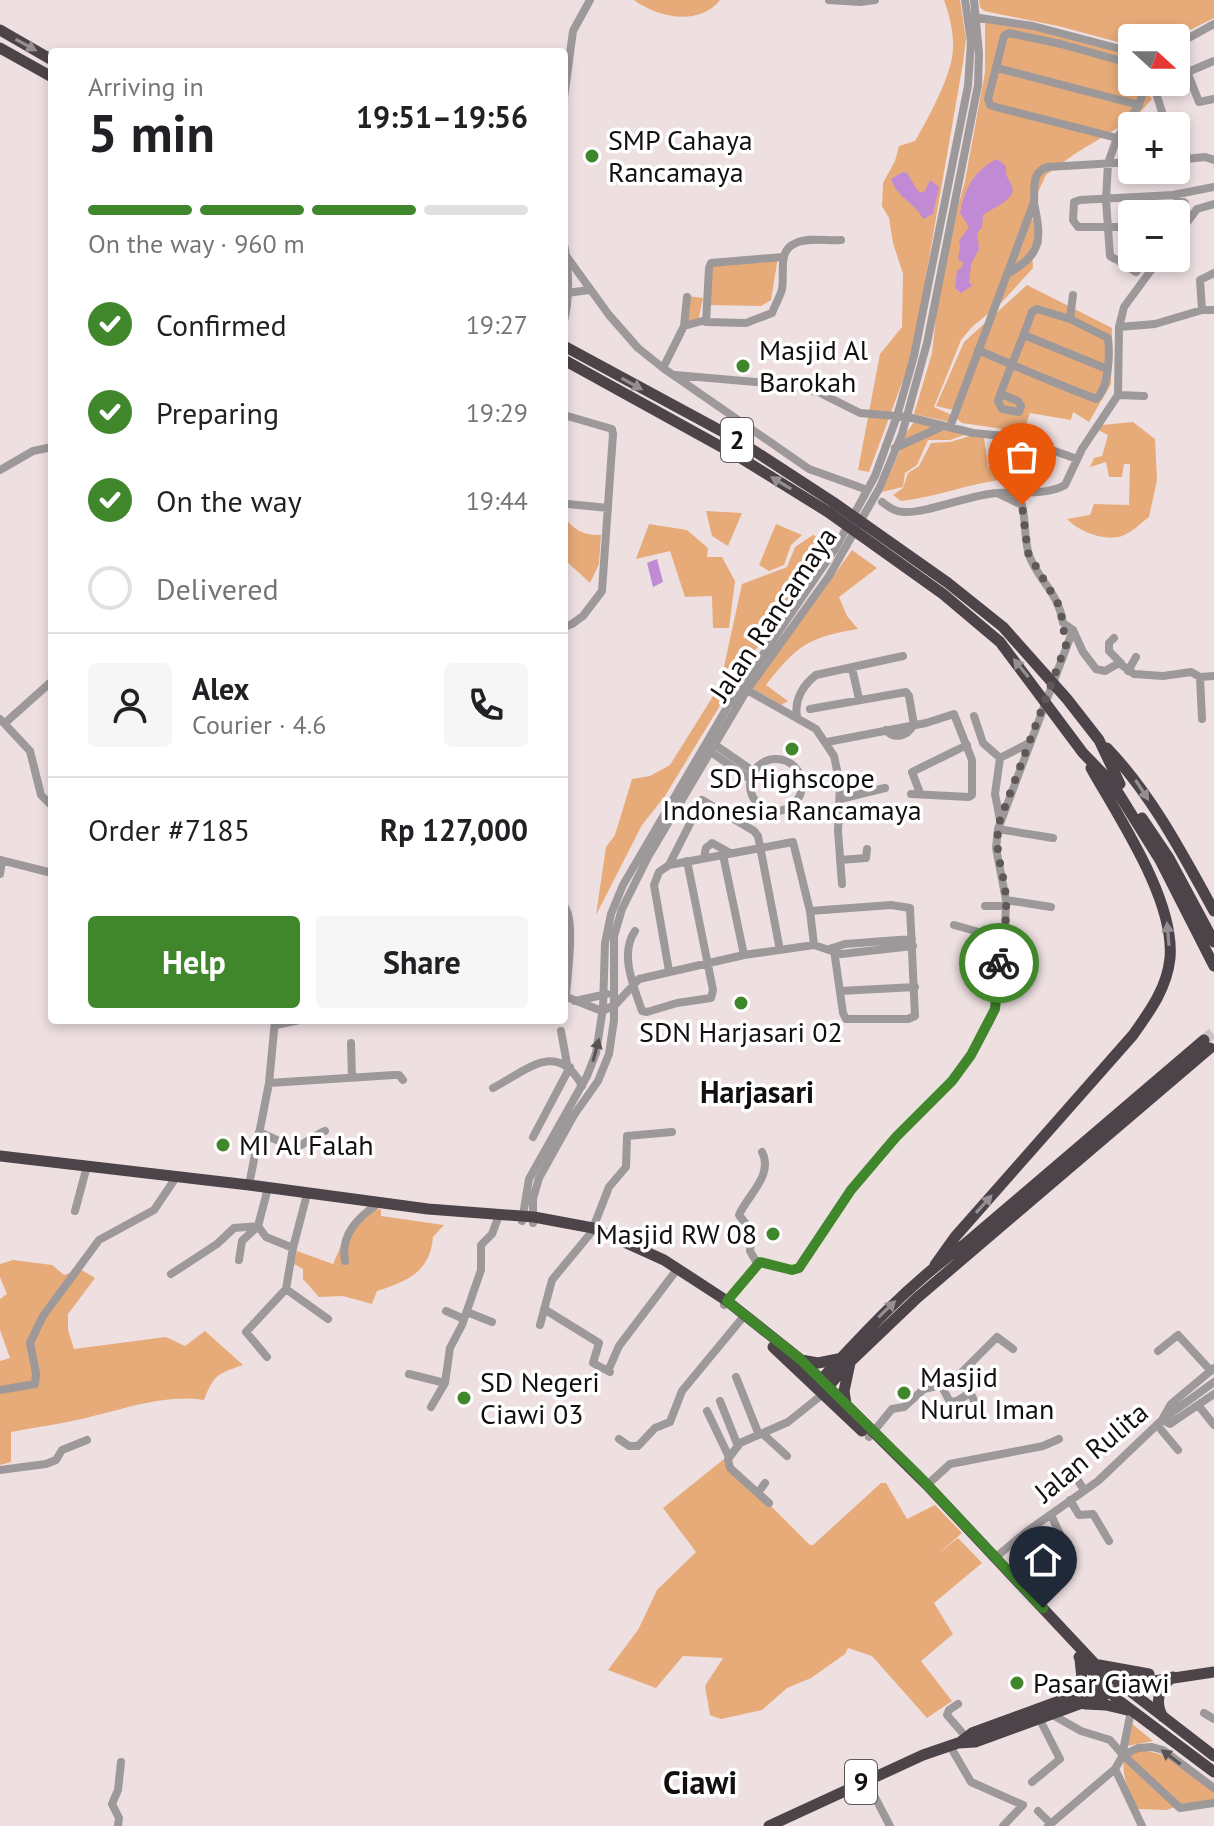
<!DOCTYPE html>
<html lang="en">
<head>
<meta charset="utf-8">
<style>
  body { margin:0; font-family:"PT Sans",sans-serif; background:#f6f6f6; color:#202124; height:100vh; display:flex; flex-direction:column; font-size:30px; white-space:nowrap }
  * { box-sizing:border-box; margin:0 }
  p { font-size:26px; color:#757577 }
  .icon { flex:none; width:44px; height:44px; fill:none; stroke:currentColor; stroke-width:2; stroke-linecap:round; stroke-linejoin:round }
  .map { position:relative; flex:1; overflow:hidden }
  .sheet { position:absolute; left:48px; top:48px; width:520px; height:976px; display:flex; flex-direction:column; background:#fff; border-radius:8px; box-shadow:0 4px 12px #0003 }
  .sheet>* { flex:none }
  .needle { width:52px; rotate:111deg }
  .controls { position:absolute; left:1118px; top:24px; display:grid; gap:16px }
  .controls a { display:grid; place-items:center; width:72px; height:72px; border-radius:8px; background:#fff; box-shadow:0 4px 12px #0003; font-size:40px }
  .pin { position:absolute; display:grid; place-items:center; width:68px; height:68px; color:#fff; margin:-82px -34px; border-radius:50% 50% 50% 0; rotate:-45deg; box-shadow:0 0 8px #0007 }
  .pin .icon { rotate:45deg }
  .courier { position:absolute; display:grid; place-items:center; width:80px; height:80px; margin:-40px; border:6px solid #40872c; border-radius:50%; background:#fff; color:#222; box-shadow:0 2px 10px #0007 }
  .summary em { font-style:normal; font-weight:600 }
  .summary div { display:flex; flex-direction:column-reverse }
  .summary { display:flex; align-items:center; justify-content:space-between; height:136px; padding:0 40px }
  h1 { font-size:52px; font-weight:600; line-height:60px }
  .bar { display:grid; grid-template-columns:repeat(4,1fr); gap:12px 8px; align-content:center; height:96px; padding:0 40px }
  .bar i { height:10px; border-radius:6px; background:#e0e0e0 }
  .bar .current { background:#40872c }
  .bar p { grid-column:span 4 }
  .line { display:flex; align-items:center; gap:20px; padding:0 40px; border-top:2px solid #e0e0e0 }
  .line div { flex:1 }
  .round { display:grid; place-items:center; flex:none; width:84px; height:84px; border-radius:8px; background:#f6f6f6 }
  ol { padding:0 40px; list-style:none }
  li { display:flex; align-items:center; gap:24px; height:88px }
  li p { margin-inline-start:auto }
  li .icon { padding:8px; border-radius:50%; background:#40872c; color:#fff; stroke-width:4 }
  li:last-child { color:#757577 }
  li i { width:44px; height:44px; border:4px solid #e0e0e0; border-radius:50% }
  .primary-button { display:flex; gap:16px; margin-top:auto; padding:16px 40px }
  .primary-button a { flex:1; height:92px; border-radius:8px; background:#40872c; color:#fff; font-size:32px; font-weight:600; line-height:92px; text-align:center }
  .primary-button a+a { background:#f6f6f6; color:#202124 }
  .map>svg:first-child { display:block }
</style>
</head>
<body>
<div class="map">
<svg width="1214" height="1826" viewBox="0 0 1214 1826">
  <rect width="100%" height="100%" fill="#eedfe1"/>
  <path fill="#e7ab79" d="M634,0h86c-21,27 -63,17 -86,0z
    M944,0h16l6,39 -3,24 -45,259 -11,47 -38,103 -11,-2 22,-116 22,-27 1,-53 -10,-31 -4,-25 -7,-12 1,-23 12,-22 4,-15 16,-5c13,-22 37,-66 38,-92 1,-16 -4,-35 -9,-49z
    M979,0h235v18l-40,20h-42v7l-7,-1 -67,-18 -74,-15 -4,-4z
    M985,21l68,11 79,20v30h6l14,17 -16,18 -60,36 -30,22 -17,36 13,32 -10,11 1,14 -31,34 -30,25 -11,13 -27,67 20,9 -5,6 -35,-8 18,-61 9,-84 24,-88 20,-109z
    M778,257l-7,43 -10,6 -52,-1 3,-40z
    M1027,285l85,43 -1,56 -22,38 -16,-10 -2,8 -41,-7 -7,19 -61,-9 -5,-4v-8l-21,-5 28,-64z
    M688,296l15,2 -5,23h-15z
    M914,422l56,11 -20,7h-22l-11,25 -12,8 -2,14 -21,5 19,-44v-8z
    M1133,422l22,17 2,41 -8,37c-8,6 -18,16 -27,19 -17,6 -44,-5 -55,-17l23,-4 4,-11 35,1 1,-41h-6l-2,13h-13l-3,-15 -16,5 4,-9 8,-2 6,-21 -10,-5 4,-5z
    M970,436l14,2 4,28 12,5 -1,9c-34,5 -64,17 -98,21l-8,-6 10,-7 5,-15 11,-7 12,-23 19,-1z
    M706,511l36,2 -14,33 -16,-10z
    M564,516c9,14 21,20 37,19l-2,29 -9,19 -26,-24z
    M649,524l38,6 21,18 -1,9h15l13,24 -6,47h-16l-1,-32 -27,1 -15,-46 -34,8z
    M776,524l26,11 -11,10 -7,20 -15,6 -10,-6z
    M813,535l16,6 -16,29 -69,96 -79,130 -23,29 -46,90 10,-68 9,-12 17,-56 18,-3 20,-11 50,-80 22,-101 45,-17 8,-20z
    M852,550l25,18 -38,29 8,19 11,13c-49,8 -61,16 -92,56l22,16 -7,4 -29,-17z
    M381,1209v7l63,9 -11,12c-3,35 -25,44 -56,54l-5,13 -29,-8 -24,1 -16,-18v-10l-9,-5 3,-13 36,13 12,-28 30,-26z
    M13,1260l39,5 12,10 16,-6 15,9 -27,36v16l6,19 92,-12 19,9 20,-15 38,34c-25,9 -29,9 -39,35 -39,-6 -80,9 -118,18 -25,6 -50,9 -75,14v30l-11,3v-104l10,-3 -10,-28v-31l7,-5 -7,-17v-13z
    M724,1459l86,86h3l68,-62h5l21,36 28,-14 27,28 -24,21 20,-16 24,25 -48,40 19,31 -32,27 31,40 -25,17 -55,-62 -24,-8 -3,6 -34,24 -24,10 -25,22 -41,9 -11,-4 -5,-29 18,-28 -40,-2 -27,32 -48,-18 30,-40 19,-40 39,-38 -33,-44z
    M1131,1723l22,18 -26,5z
    M1140,1749l23,6 51,34v11l-35,5 -51,-50z
    M1124,1757l51,50 -9,3 -28,-1c-9,-18 -17,-32 -14,-52z"/>
  <path fill="#c08ad5" d="M997,159l9,7c-1,11 2,11 6,20 5,14 -20,22 -29,29l-1,12 -5,6 2,16 -8,15 -2,19 4,2 -12,8 -6,-5 2,-17 5,-4 1,-4 -5,-4 2,-11 -1,-7 10,-14 -9,-14c5,-24 13,-42 37,-54z
    M903,172l4,1 11,18 6,2 6,-13 9,7 -6,27 -10,5c-8,-17 -25,-20 -32,-40z
    M657,559l6,23 -10,5 -6,-24z"/>
  <g fill="none" stroke-linecap="round" stroke-linejoin="round">
    <path stroke="#cdc0c2" stroke-width="11" stroke-dasharray="11 5.5" stroke-linecap="butt" d="M1204,1040l10,-8"/>
    <path stroke="#9d989a" stroke-width="8" d="M829,0l31,2 15,-2
      M973,17l60,9 99,26
      M1176,45l38,-21
      M997,68l142,37
      M1188,74l11,28 15,-3
      M1176,77l38,-16
      M1146,82l-7,23 -22,33 -9,25 -2,37 4,56c9,7 28,8 37,2
      M1153,84l11,34
      M564,98l9,-67 17,-31
      M1117,138l-121,-31 -6,-2 -2,-6 16,-63 5,-3 52,11 71,20
      M1176,160l29,-3 9,3
      M1174,195l11,8 -9,17
      M1132,227h-54l-5,-7 1,-18 6,-2 93,-5 41,-8
      M1176,237l21,-28 17,-5
      M564,244c5,24 6,54 0,77
      M567,257l42,58 29,33 25,20 146,101 53,19
      M783,257l-72,6 -2,5 -3,54 40,1 26,-10c3,-8 8,-16 10,-24 3,-16 -5,-39 14,-46 12,-6 32,-2 45,-3
      M1120,262l16,10 11,-13
      M1007,274c35,-20 35,-33 27,-71
      M567,293l22,-3
      M1202,310l-2,-30 14,-7
      M1070,319l3,-24
      M684,326l22,-6
      M1119,327l36,-3 47,-14h12
      M1024,335l83,34
      M978,350c39,17 79,34 118,49 13,-11 14,-44 12,-61l-38,-19 -33,-10 -5,3c-10,30 -24,59 -34,89l4,8 17,3 2,-6 -3,-5 -17,-7
      M663,368l21,-42 3,-29
      M675,375l114,10 29,7 42,21 48,4 65,16 42,4 62,22
      M1118,395l26,1
      M564,415l48,14 1,5 -11,157 -19,25 -11,8 -8,3
      M950,427l84,-225c1,-14 -3,-31 14,-35l84,-5
      M895,448l46,-21
      M0,470l33,-19 19,-4
      M999,494l23,11c4,16 2,34 7,50 10,27 29,36 34,68l10,7 10,22 13,17 9,2 14,-8 15,11 29,2 28,-4 9,5 14,-1
      M882,502c7,5 13,10 22,10 25,1 64,-17 93,-19 21,-2 49,3 68,-8l17,-36 36,-54 1,-68 5,-20 36,-49
      M568,504l40,4
      M1114,638l-5,5v8l12,12
      M852,668l7,31
      M1128,671l8,-14
      M1200,677l2,42
      M747,690l69,39 18,27 6,28 -2,47 4,53
      M810,709l96,-17 3,4 5,29
      M797,716c-3,-16 6,-31 19,-41l87,-19
      M974,716l9,27 17,15 29,-15
      M0,719l30,32 11,44 11,11
      M5,723l47,-42
      M886,730c8,10 21,6 27,-4
      M711,742l42,29
      M827,742l99,-19 28,-9 18,46v35l-3,2 -58,-3
      M708,750l42,29
      M1000,758l-5,36 5,26
      M750 785a26 26 0 1 1 52 0a26 26 0 1 1-52 0Z
      M920,793l-8,-21 55,-27
      M840,799l45,-11
      M998,829l55,9
      M723,855l21,100
      M704,858l2,-10 6,-5 18,10
      M0,860l52,13
      M840,860l26,-2 1,-9
      M669,865l124,-23 17,69 4,34
      M0,874l2,-13
      M1006,900l45,7
      M564,906c12,13 3,70 2,91
      M985,906h21
      M810,911l81,-6 19,3 5,108 -7,3h-62l-3,-6 -9,-63
      M954,925l50,14
      M635,931c-16,23 -1,56 7,80l5,1 30,-9 34,-5 2,-8 -26,-129
      M829,949l16,-5 67,-5
      M1001,955l31,14
      M669,971l-15,-86 5,-13 10,-7 33,-65 52,31 4,5 22,114
      M840,991l75,-4
      M564,996l38,15 13,-6 24,-26 105,-24 70,-10 27,9 72,-8
      M575,1001l32,-7
      M276,1025l24,-5
      M561,1031l6,33
      M351,1043l1,34
      M269,1083l125,-8h5l4,5
      M493,1088c34,-18 65,-49 89,-2
      M259,1132l20,9 11,9c12,-3 22,-14 35,-19
      M533,1137l37,-70
      M249,1185l20,-102 6,-63
      M75,1211l12,-45
      M522,1221l7,-42 58,-103 9,-23 7,-45 2,-65 6,-29 12,-29 105,-179 107,-157 40,-73 22,-60 17,-60 54,-270 3,-44 -6,-42
      M533,1223v-24l6,-21 35,-63 24,-34 11,-27 5,-34v-84l8,-27 26,-52 99,-167 82,-114 51,-89 22,-53 25,-91 51,-258 1,-32 -5,-53
      M593,1228l16,-41 17,-20 1,-31 45,-4
      M239,1260l3,-19 16,-15 10,-38
      M345,1261c-5,-26 13,-44 34,-58
      M757,1263l-7,-12 2,-19 -13,-17c8,-19 35,-40 23,-63
      M171,1274l46,-30 17,-16 24,-2 8,11 27,11
      M286,1289l42,30
      M724,1305l36,-43 32,8 7,-2 52,-78 45,-53 59,-59 20,-29 16,-30 6,-17 1,-35 7,-32 1,-35 -10,-52 2,-19 75,-199
      M544,1309l55,34 -6,20 17,9
      M446,1311l18,8
      M467,1312l25,10
      M540,1325l12,-45 38,-46
      M1158,1351l20,-16 33,36
      M267,1357l-21,-25 40,-43 7,-41 14,-54
      M1214,1368l-43,36 -9,16 8,4 44,-30
      M608,1371l11,-25 56,-74
      M409,1374l36,9
      M736,1377l23,58
      M941,1385l9,17 7,-1 13,-8 5,9
      M0,1390l35,-6 1,-11 -6,-30 13,-27 56,-76 55,-30 23,-34
      M720,1401l18,45
      M1198,1405l16,20
      M431,1407l14,-24 5,-35 12,-23 19,-55v-25l11,-11 6,-16
      M707,1411l22,46
      M1158,1426l20,24
      M763,1434l24,22
      M869,1437l23,-28 12,-2 20,-18 17,-4 18,-10 38,-38 16,12
      M619,1439l10,7h9l17,-18 15,-6 12,-31 62,-75
      M0,1470l46,-6 10,-4 6,-10 25,-10
      M1072,1471l12,19
      M927,1485l23,-21 93,-18 16,-7
      M758,1493l7,-10
      M1070,1500l9,15 14,-1 16,27
      M769,1503l-39,-35 -2,-9 12,-16 48,-21 35,-28
      M1051,1515l15,32
      M996,1557l30,-25 72,-51 64,-61 52,-38
      M958,1704l-9,6 -2,5 19,22
      M1204,1713l10,6
      M1051,1714l30,17 29,9 12,14 58,54 34,-5
      M950,1746l21,36 52,23 -20,21
      M1122,1756l9,-45
      M1115,1769l27,57
      M866,1780l24,46
      M1032,1782l28,-23 -21,-41
      M1038,1811l13,13
      M118,1826l1,-8 -7,-14 6,-14 3,-28
      M1048,1826l67,-57 8,-14 15,-7 14,-1 11,3 51,38"/>
    <path stroke="#4d4449" stroke-width="11" d="M0,30l52,30
      M0,48l52,29
      M564,346l172,93 97,63 115,81 55,44 64,72 32,41 21,44
      M564,360l172,95 92,57 115,82 57,48 83,111 29,30 48,77 54,106
      M1107,748c45,47 76,107 107,163
      M1142,818l27,40 45,84
      M0,1156l249,29 179,24 106,8 59,11 71,32 63,41 73,58 127,126 168,179 119,92
      M935,1265l20,-28 178,-202c17,-24 34,-47 37,-77 5,-58 -51,-140 -79,-190
      M773,1347l89,84
      M801,1360l17,3 20,-4
      M818,1383c46,-50 91,-99 147,-139l239,-204
      M825,1390l25,-28 67,-64 293,-250
      M846,1404l-2,-13 6,-28
      M1079,1657l39,43 96,72
      M1099,1665l50,9
      M1073,1694l9,-15 -2,-20
      M1085,1704l21,1 21,5
      M1163,1717c-9,-15 -4,-30 10,-40
      M959,1743l13,-10 134,-49
      M769,1826l154,-71 35,-12 17,-1 159,-58 80,-12"/>
  </g>
  <defs><path id="oneway-solid" d="M-6-.8H1V-3.2L6.5 0L1 3.2V.8H-6Z" transform="scale(2)"/></defs>
  <g fill="#948f92">
    <use href="#oneway-solid" transform="translate(26 45) rotate(29)"/>
    <use href="#oneway-solid" transform="translate(632 384) rotate(29)"/>
    <use href="#oneway-solid" transform="translate(781 483) rotate(-149)"/>
    <use href="#oneway-solid" transform="translate(1021 668) rotate(-129)"/>
    <use href="#oneway-solid" transform="translate(1142 790) rotate(57)"/>
    <use href="#oneway-solid" transform="translate(1168 934) rotate(-95)"/>
    <use href="#oneway-solid" transform="translate(984 1204) rotate(-48)"/>
    <use href="#oneway-solid" transform="translate(887 1309) rotate(-44)"/>
  </g>
  <g fill="#585454">
    <use href="#oneway-solid" transform="translate(596 1050) rotate(-75)"/>
    <use href="#oneway-solid" transform="translate(1171 1757) rotate(-143)"/>
  </g>
  <g fill="none" stroke-linecap="round" stroke-linejoin="round">
    <path stroke="#605858" stroke-width="8" stroke-dasharray="0 14.4" d="M999,963c4,-21 8,-41 7,-62 -1,-31 -14,-48 -6,-81l66,-175 -6,-38 -32,-54 -6,-48"/>
    <path stroke="#40872c" stroke-width="10" d="M999,963l-4,46 -24,46 -19,26 -56,56 -45,53 -52,78 -7,2 -32,-8 -33,39 73,58 116,114 127,135"/>
  </g>
  <g fill="#40872c" stroke="#fff" stroke-width="3">
    <circle cx="592" cy="156" r="8"/>
    <circle cx="743" cy="366" r="8"/>
    <circle cx="792" cy="749" r="8"/>
    <circle cx="741" cy="1003" r="8"/>
    <circle cx="223" cy="1145" r="8"/>
    <circle cx="773" cy="1234" r="8"/>
    <circle cx="904" cy="1393" r="8"/>
    <circle cx="464" cy="1398" r="8"/>
    <circle cx="1017" cy="1683" r="8"/>
  </g>
  <g text-anchor="middle" stroke-width="7" stroke-linejoin="round" paint-order="stroke">
    <g fill="#fff" stroke="#5a5757" stroke-width="2">
      <rect x="721" y="418" width="32" height="44" rx="6"/>
      <rect x="845" y="1760" width="32" height="44" rx="6"/>
    </g>
    <g font-size="26" font-weight="bold" fill="#130f0f">
      <text x="737" y="449">2</text>
      <text x="861" y="1791">9</text>
    </g>
    <g font-size="28" fill="#130f0f" stroke="#fff" text-anchor="start">
      <text x="608" y="150">SMP Cahaya<tspan x="608" dy="32">Rancamaya</tspan></text>
      <text x="759" y="360">Masjid Al<tspan x="759" dy="32">Barokah</tspan></text>
      <text x="792" y="788" text-anchor="middle">SD Highscope<tspan x="792" dy="32">Indonesia Rancamaya</tspan></text>
      <text x="741" y="1042" text-anchor="middle">SDN Harjasari 02</text>
      <text x="239" y="1155">MI Al Falah</text>
      <text x="757" y="1244" text-anchor="end">Masjid RW 08</text>
      <text x="920" y="1387">Masjid<tspan x="920" dy="32">Nurul Iman</tspan></text>
      <text x="480" y="1392">SD Negeri<tspan x="480" dy="32">Ciawi 03</tspan></text>
      <text x="1033" y="1693">Pasar Ciawi</text>
    </g>
    <g font-size="28" fill="#130f0f" stroke="#fff">
      <text transform="translate(773 614) rotate(-56)" y="10">Jalan Rancamaya</text>
      <text transform="translate(1091 1452) rotate(-40)" y="10">Jalan Rulita</text>
    </g>
    <g font-size="30" font-weight="bold" fill="#130f0f" stroke="#fff">
      <text x="757" y="1103">Harjasari</text>
    </g>
    <g font-size="32" font-weight="bold" fill="#130f0f" stroke="#fff">
      <text x="700" y="1794">Ciawi</text>
    </g>
  </g>
</svg>
<div class="controls">
<a><svg class="needle" viewBox="-14 -14 28 28"><path d="M0-13l5 13h-10z" fill="#e53935"/><path d="M0 13l5-13h-10z" fill="#757577"/></svg></a>
<a>+</a>
<a>−</a>
</div>
<div class="pin" style="left:1022px;top:505px;background:#ea580c"><svg class="icon" aria-label="bag" viewBox="0 0 24 24"><path d="M5 8h14l-1 12H6zM9 8a3 3 0 0 1 6 0"/></svg></div>
<div class="pin" style="left:1043px;top:1608px;background:#1f2937"><svg class="icon" aria-label="home" viewBox="0 0 24 24"><path d="M3 11l9-7 9 7M6 9v11h12V9"/></svg></div>
<div class="courier" style="left:999px;top:963px"><svg class="icon" aria-label="bike" viewBox="0 0 24 24"><circle cx="6" cy="16" r="4"/><circle cx="18" cy="16" r="4"/><path d="M6 16l4-8h5l3 8M10 8l3 8H6M13 5h3"/></svg></div>
<section class="sheet">
<div class="summary"><div><h1>5 min</h1><p>Arriving in</p></div><em>19:51–19:56</em></div>
<div class="bar"><i class="current"></i><i class="current"></i><i class="current"></i><i></i><p>On the way · 960 m</p></div>
<ol>
<li><svg class="icon" aria-label="check" viewBox="0 0 24 24"><path d="M5 12l5 5 9-10"/></svg>Confirmed<p>19:27</p></li>
<li><svg class="icon" aria-label="check" viewBox="0 0 24 24"><path d="M5 12l5 5 9-10"/></svg>Preparing<p>19:29</p></li>
<li><svg class="icon" aria-label="check" viewBox="0 0 24 24"><path d="M5 12l5 5 9-10"/></svg>On the way<p>19:44</p></li>
<li><i></i>Delivered</li>
</ol>
<div class="line" style="height:144px"><a class="round"><svg class="icon" aria-label="person" viewBox="0 0 24 24"><circle cx="12" cy="8" r="4"/><path d="M4 21q1-7 8-7t8 7"/></svg></a><div><b>Alex</b><p>Courier · 4.6</p></div><a class="round"><svg class="icon" aria-label="phone" viewBox="0 0 24 24"><path d="M5 4h4l2 5-3 2q2 4 5 5l2-3 5 2v4C11 20 4 13 5 4z"/></svg></a></div>
<div class="line" style="height:104px"><div>Order #7185</div><b>Rp 127,000</b></div>
<div class="primary-button"><a>Help</a><a>Share</a></div>
</section>
</div>
</body>
</html>
